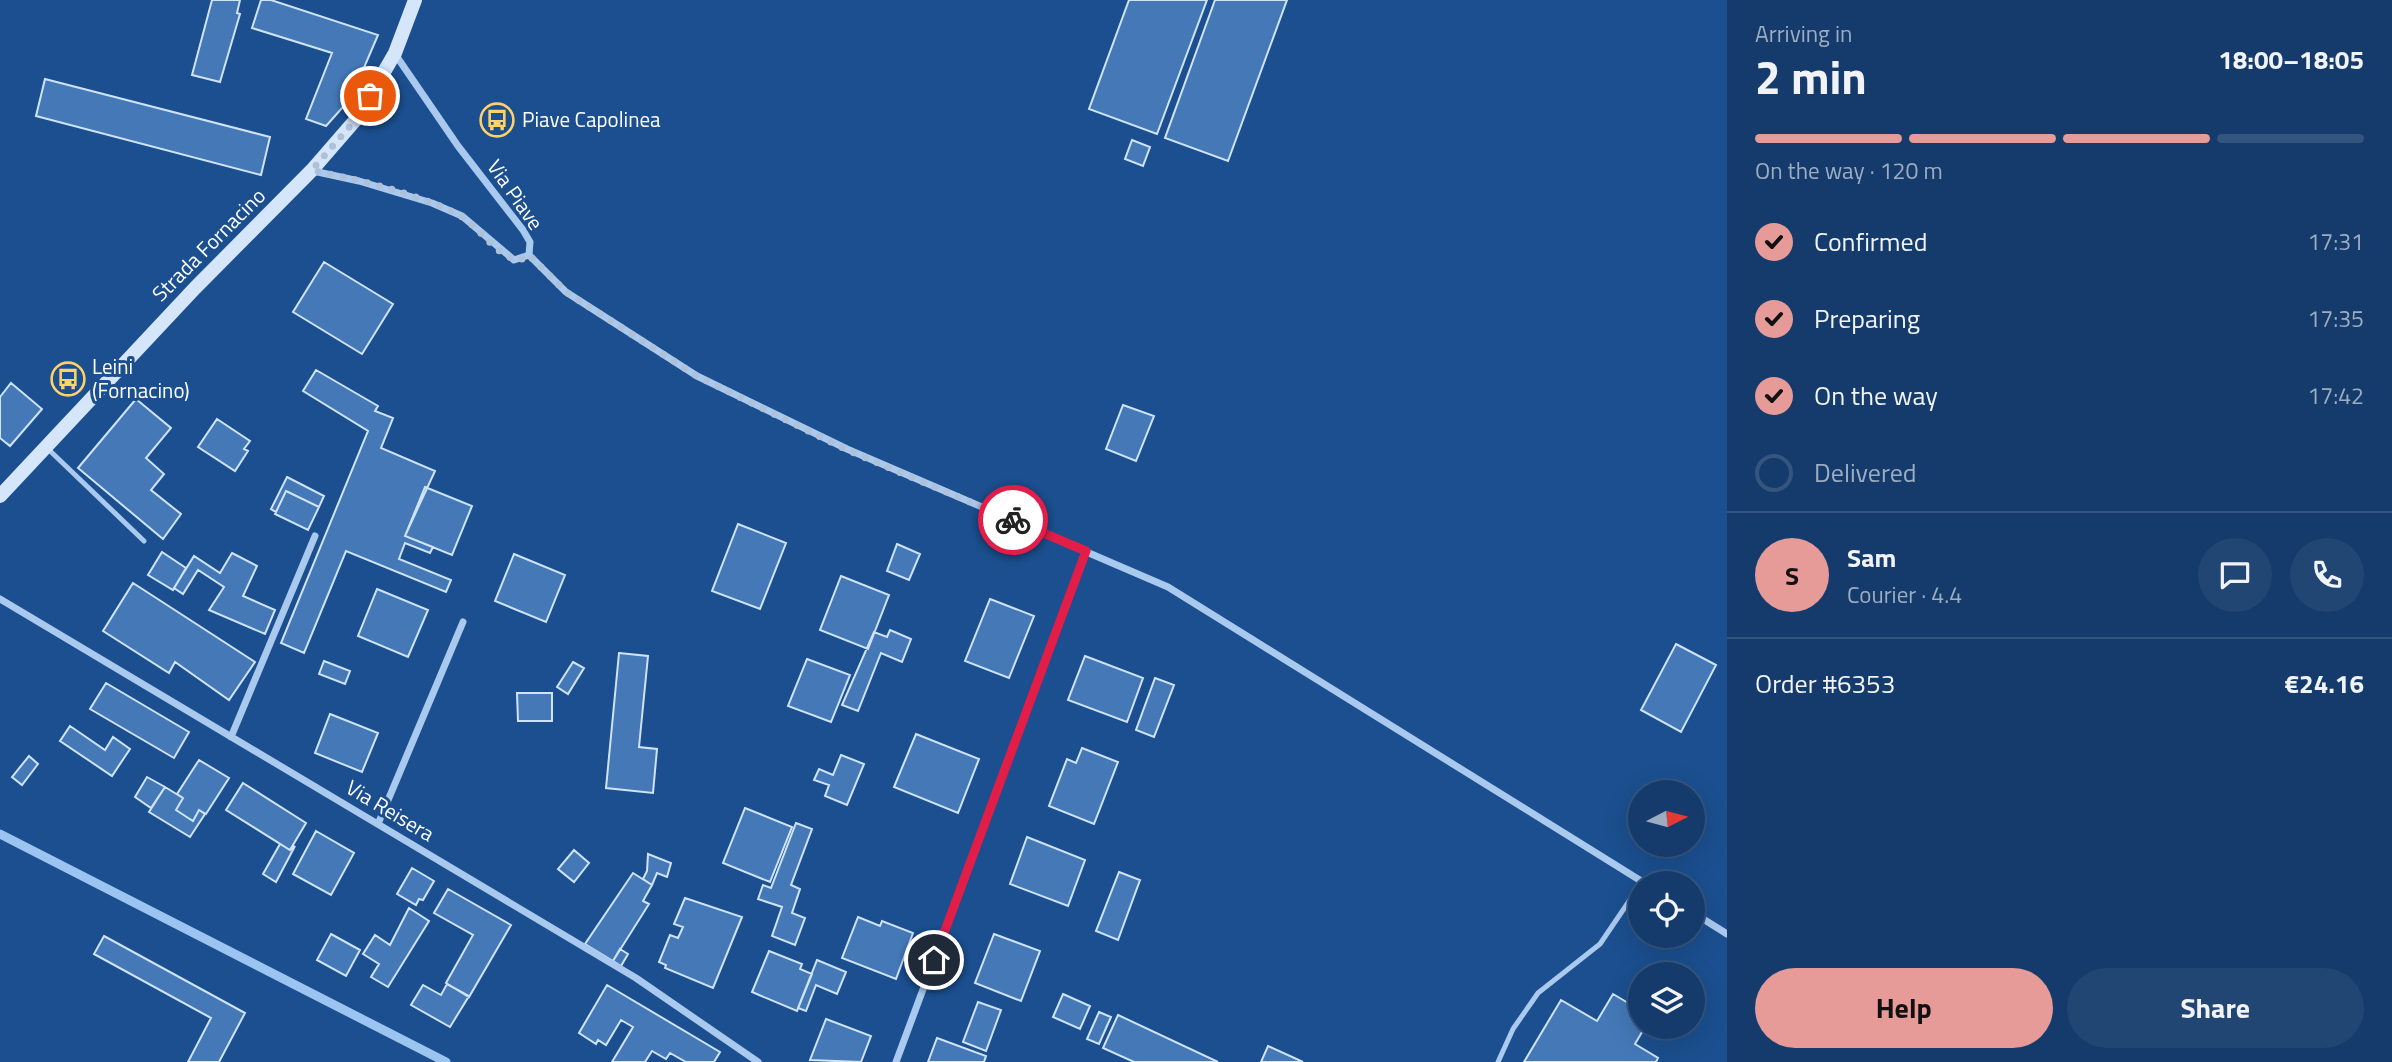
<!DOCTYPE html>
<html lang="en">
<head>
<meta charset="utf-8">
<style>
  body { margin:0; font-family:"Titillium Web",sans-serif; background:#214673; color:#f1f3f6; height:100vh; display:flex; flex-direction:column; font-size:26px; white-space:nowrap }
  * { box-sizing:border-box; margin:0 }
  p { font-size:23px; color:#9dadc1 }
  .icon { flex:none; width:38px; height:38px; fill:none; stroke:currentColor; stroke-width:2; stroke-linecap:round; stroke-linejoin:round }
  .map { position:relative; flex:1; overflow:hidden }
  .drawer { display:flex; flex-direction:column; background:#143b6b; width:665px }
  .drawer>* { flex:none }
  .needle { width:46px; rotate:84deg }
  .controls { position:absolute; left:1628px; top:780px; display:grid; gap:14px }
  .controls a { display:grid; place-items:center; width:77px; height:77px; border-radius:50%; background:#143b6b; box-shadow:0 7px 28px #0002,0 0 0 2px #33557e; font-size:35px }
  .pin { position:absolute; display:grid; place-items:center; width:60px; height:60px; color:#fff; margin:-30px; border:4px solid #fff; border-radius:50%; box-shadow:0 2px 7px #0007 }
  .courier { position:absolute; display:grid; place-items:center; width:70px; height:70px; margin:-35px; border:5px solid #e11d48; border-radius:50%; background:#fff; color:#222; box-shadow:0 2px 9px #0007 }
  .head em { font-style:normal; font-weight:700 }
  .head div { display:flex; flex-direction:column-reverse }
  .head { display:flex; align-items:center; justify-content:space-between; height:119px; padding:0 28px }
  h1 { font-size:46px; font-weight:700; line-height:52px }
  .bar { display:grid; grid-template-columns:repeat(4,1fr); gap:10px 7px; align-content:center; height:84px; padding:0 28px }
  .bar i { height:9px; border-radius:5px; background:#33557e }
  .bar .selected { background:#e69b98 }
  .bar p { grid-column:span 4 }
  .line { display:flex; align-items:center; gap:18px; padding:0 28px; border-top:2px solid #33557e }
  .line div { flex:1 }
  .round { display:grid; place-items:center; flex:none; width:74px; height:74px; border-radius:37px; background:#214673 }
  ol { padding:0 28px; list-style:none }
  li { display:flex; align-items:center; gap:21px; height:77px }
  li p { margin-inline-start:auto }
  li .icon { padding:7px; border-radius:50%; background:#e69b98; color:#111; stroke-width:4 }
  li:last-child { color:#9dadc1 }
  li i { width:38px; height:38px; border:4px solid #33557e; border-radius:50% }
  .primary-button { display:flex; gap:14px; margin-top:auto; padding:14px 28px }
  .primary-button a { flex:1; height:80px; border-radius:42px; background:#e69b98; color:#111; font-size:28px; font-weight:700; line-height:80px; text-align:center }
  .primary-button a+a { background:#214673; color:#f1f3f6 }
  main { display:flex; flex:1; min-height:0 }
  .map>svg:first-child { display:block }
</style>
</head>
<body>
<main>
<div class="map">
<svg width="1727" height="1062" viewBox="0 0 1727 1062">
  <rect width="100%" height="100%" fill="#1b4f8f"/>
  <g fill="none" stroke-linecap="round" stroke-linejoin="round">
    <path stroke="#9cc4f0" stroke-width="9" d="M0,834l446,228"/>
  </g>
  <path fill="#4478b7" stroke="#cfe3fa" stroke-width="2" d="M212,0h28l-3,13 3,1 -20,68 -28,-7z
    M261,0h10l107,35 -27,63 -25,28 -20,-7 26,-66 -80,-25z
    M1129,0h78l-50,134 -68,-25z
    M1215,0h72l-59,161 -63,-23z
    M45,79l225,58 -9,38 -225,-59z
    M1132,140l18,7 -7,19 -18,-7z
    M324,262l69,42 -31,50 -69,-42z
    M316,370l62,36 -3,5 18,7 -12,30 54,23 -30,65 28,11 -3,6 -25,-10 -6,16 52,21 -5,12 -100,-41 -42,102 -23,-10 87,-212 -65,-40z
    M11,383l31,26 -32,37 -10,-8v-41z
    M136,399l35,29 -25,30 18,16 -13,16 30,24 -18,25 -85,-71z
    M1123,405l31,11 -18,45 -30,-12z
    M217,419l33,22 -6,8 4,2 -13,20 -37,-24z
    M287,477l37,19 -5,11 -33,-16 -10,21 -5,-3z
    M425,487l47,19 -20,49 -47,-19z
    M286,491l33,16 -11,23 -33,-16z
    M738,524l48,19 -26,66 -48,-18z
    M897,544l23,10 -11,26 -22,-9z
    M162,552l24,16 -13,22 -25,-15z
    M232,553l25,13 -14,30 32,14 -10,24 -56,-24 15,-23 -26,-17 -15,24 -9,-6 20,-32 26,17z
    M514,554l51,21 -19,47 -51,-21z
    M841,576l48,19 -21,54 -48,-19z
    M133,583l122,79 -26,38 -54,-38 -6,11 -66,-42z
    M377,589l51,21 -20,47 -50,-21z
    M990,599l44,17 -25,62 -44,-17z
    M890,630l21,9 -9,23 -21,-9 -23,58 -16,-6 32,-73 13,5z
    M1676,644l40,21 -35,67 -40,-22z
    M619,653l29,3 -9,91 18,2 -4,44 -47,-5z
    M1085,656l58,22 -16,44 -59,-22z
    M807,659l43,16 -19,47 -43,-16z
    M324,661l26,10 -5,13 -26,-10z
    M573,662l11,6 -16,26 -11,-7z
    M1155,678l19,7 -20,52 -18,-7z
    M106,683l83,49 -15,26 -84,-49z
    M517,693h35v28h-34z
    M330,714l48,19 -16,39 -47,-19z
    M70,726l35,24 8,-13 17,12 -18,27 -52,-35z
    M916,734l63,25 -21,54 -64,-26z
    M1082,748l36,14 -24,62 -45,-18 18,-47 9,4z
    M841,755l23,9 -17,41 -22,-9 4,-11 -15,-5 5,-11 14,6z
    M29,756l9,8 -16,21 -10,-8z
    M199,760l30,18 -23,36 -7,-4 -6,11 -17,-11 7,-12 -6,-4z
    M147,777l18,10 -14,21 -16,-11z
    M243,783l63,40 -16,27 -64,-40z
    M165,787l18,11 -7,12 17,11 6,-11 6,4 -15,23 -41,-25z
    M745,808l47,19 -22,55 -47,-19z
    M796,823l16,6 -21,56 9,4 -8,24 13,5 -10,27 -23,-9 10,-29 -24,-8 5,-14 8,3z
    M316,831l38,22 -23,42 -38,-21z
    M1027,837l58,23 -17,46 -58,-22z
    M280,844l10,6 5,-4 -19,36 -13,-8z
    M574,850l15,13 -15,19 -16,-13z
    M648,854l23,9 -4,14 -10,-4 -5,12 -9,-6 4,-8z
    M412,868l22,13 -11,19 -4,-1 -3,6 -19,-11z
    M1119,872l21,8 -22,60 -22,-9z
    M633,873l19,12 -9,16 6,3 -36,57 -28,-17z
    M448,889l63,36 -42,72 -23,-14 27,-48 -39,-22z
    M685,898l57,19 -29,71 -48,-20 1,-3 -7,-3 11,-27 8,3 5,-11 -9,-3z
    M409,908l20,13 -41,66 -17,-10 8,-13 -16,-10 12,-19 15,10z
    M858,917l22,9 2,-5 31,12 -17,46 -54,-21z
    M331,934l29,16 -14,26 -29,-16z
    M994,934l46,17 -19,50 -46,-18z
    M104,936l141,77 -26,49h-31l23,-44 -117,-64z
    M620,949l8,5 -7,12 -8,-5z
    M769,951l33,13 -2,5 12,5 -15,37 -45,-19z
    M817,960l29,12 -9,22 -21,-9 -10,26 -8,-3z
    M447,984l22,12 -19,31 -39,-22 12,-20 18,10z
    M607,985l113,67 -6,10h-28l-16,-9 -4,6 -14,-8 -7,11h-33l21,-35 -12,-7 -15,25 -8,-5 -2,4 -17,-11z
    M1063,994l27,12 -10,23 -27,-12z
    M1613,994l27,16v17h5l-10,17 23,14 -2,4h-132l37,-62 36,21z
    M978,1002l23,8 -15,41 -23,-9z
    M1099,1012l12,5 -12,27 -12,-5z
    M1118,1015l100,47h-84l-31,-14z
    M826,1019l45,17 -10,26 -51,-2z
    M937,1038l49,18 -2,6h-56z
    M1268,1046l35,16h-42z"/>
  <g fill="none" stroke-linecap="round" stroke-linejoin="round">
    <path stroke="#a9c9ee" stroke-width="5" d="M46,447l98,94
      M1498,1062l15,-33 25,-36 62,-49 40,-59"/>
    <path stroke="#a9c9ee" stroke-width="7" d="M313,171l46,10 73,22 30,13 52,44 15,-5 1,-13 -7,-12 -65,-84 -63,-92
      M529,255l37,37 131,84 150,73 321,138 478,297
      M0,599l636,379 122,84
      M231,737l84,-201
      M378,824l85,-202
      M1692,912l35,22
      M896,1062l190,-511"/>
    <path stroke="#d6e6fa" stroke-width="14" d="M0,496l195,-208 117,-118 46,-53 37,-64 20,-53"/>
  </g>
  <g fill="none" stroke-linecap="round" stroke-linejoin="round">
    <path stroke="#afc1d8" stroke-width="7" stroke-dasharray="0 12.6" d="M370,96l-12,21 -46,53c49,11 102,22 147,45 21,11 37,43 61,45l9,-5 37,37 131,84 150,74 166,70"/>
    <path stroke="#e11d48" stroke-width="9" d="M934,960l152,-409 -73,-31"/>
  </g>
  <defs>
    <symbol id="bus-ring" viewBox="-11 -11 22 22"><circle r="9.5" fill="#1b4f8f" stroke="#ffd166" stroke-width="1.5"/><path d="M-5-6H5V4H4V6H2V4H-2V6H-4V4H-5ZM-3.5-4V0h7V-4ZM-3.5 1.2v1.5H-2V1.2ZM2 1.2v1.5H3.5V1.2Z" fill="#ffd166"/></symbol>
  </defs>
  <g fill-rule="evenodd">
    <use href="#bus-ring" x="478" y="101" width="38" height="38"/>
    <use href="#bus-ring" x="49" y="360" width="38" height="38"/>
  </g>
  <g text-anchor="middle" stroke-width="6" stroke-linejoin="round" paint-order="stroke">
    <g font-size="21" fill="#fff" stroke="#1b4f8f" text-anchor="start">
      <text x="522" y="127">Piave Capolinea</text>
      <text x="92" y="374">Leini<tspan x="92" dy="24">(Fornacino)</tspan></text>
    </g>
    <g font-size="21" fill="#fff" stroke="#1b4f8f">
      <text transform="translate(515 195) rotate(55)" y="7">Via Piave</text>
      <text transform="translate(209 245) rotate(-45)" y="7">Strada Fornacino</text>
      <text transform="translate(390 811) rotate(31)" y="7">Via Reisera</text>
    </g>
  </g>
</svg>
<div class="controls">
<a><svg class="needle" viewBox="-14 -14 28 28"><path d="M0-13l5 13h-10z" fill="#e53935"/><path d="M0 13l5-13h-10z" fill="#9dadc1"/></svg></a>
<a><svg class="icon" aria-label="locate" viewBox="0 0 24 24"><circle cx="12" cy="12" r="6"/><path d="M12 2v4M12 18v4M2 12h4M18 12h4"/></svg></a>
<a><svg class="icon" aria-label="layers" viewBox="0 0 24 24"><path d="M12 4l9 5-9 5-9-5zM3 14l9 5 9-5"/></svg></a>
</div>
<div class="pin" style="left:370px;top:96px;background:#ea580c"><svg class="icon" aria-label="bag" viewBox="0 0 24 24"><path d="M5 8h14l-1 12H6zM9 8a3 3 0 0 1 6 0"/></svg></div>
<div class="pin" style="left:934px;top:960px;background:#1f2937"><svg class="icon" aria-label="home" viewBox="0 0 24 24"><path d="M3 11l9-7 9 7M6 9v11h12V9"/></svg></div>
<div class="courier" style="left:1013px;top:520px"><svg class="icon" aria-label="bike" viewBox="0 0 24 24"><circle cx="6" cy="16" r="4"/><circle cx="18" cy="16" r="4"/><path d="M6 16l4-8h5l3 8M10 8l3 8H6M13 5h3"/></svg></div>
</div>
<section class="drawer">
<div class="head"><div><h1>2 min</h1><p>Arriving in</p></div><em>18:00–18:05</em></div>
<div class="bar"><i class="selected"></i><i class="selected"></i><i class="selected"></i><i></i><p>On the way · 120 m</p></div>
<ol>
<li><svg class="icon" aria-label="check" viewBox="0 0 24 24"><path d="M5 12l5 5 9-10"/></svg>Confirmed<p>17:31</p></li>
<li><svg class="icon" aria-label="check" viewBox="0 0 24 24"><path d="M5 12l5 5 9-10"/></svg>Preparing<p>17:35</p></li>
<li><svg class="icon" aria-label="check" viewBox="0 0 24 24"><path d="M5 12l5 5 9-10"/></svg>On the way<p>17:42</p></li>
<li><i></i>Delivered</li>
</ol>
<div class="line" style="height:126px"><b class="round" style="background:#e69b98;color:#111">S</b><div><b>Sam</b><p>Courier · 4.4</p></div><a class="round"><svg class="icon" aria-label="chat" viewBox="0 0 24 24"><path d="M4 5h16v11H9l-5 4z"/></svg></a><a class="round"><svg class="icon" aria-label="phone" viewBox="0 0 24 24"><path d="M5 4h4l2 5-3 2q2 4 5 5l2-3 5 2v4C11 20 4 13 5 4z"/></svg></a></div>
<div class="line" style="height:91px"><div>Order #6353</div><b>€24.16</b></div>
<div class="primary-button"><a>Help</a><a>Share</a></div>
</section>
</main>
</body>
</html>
